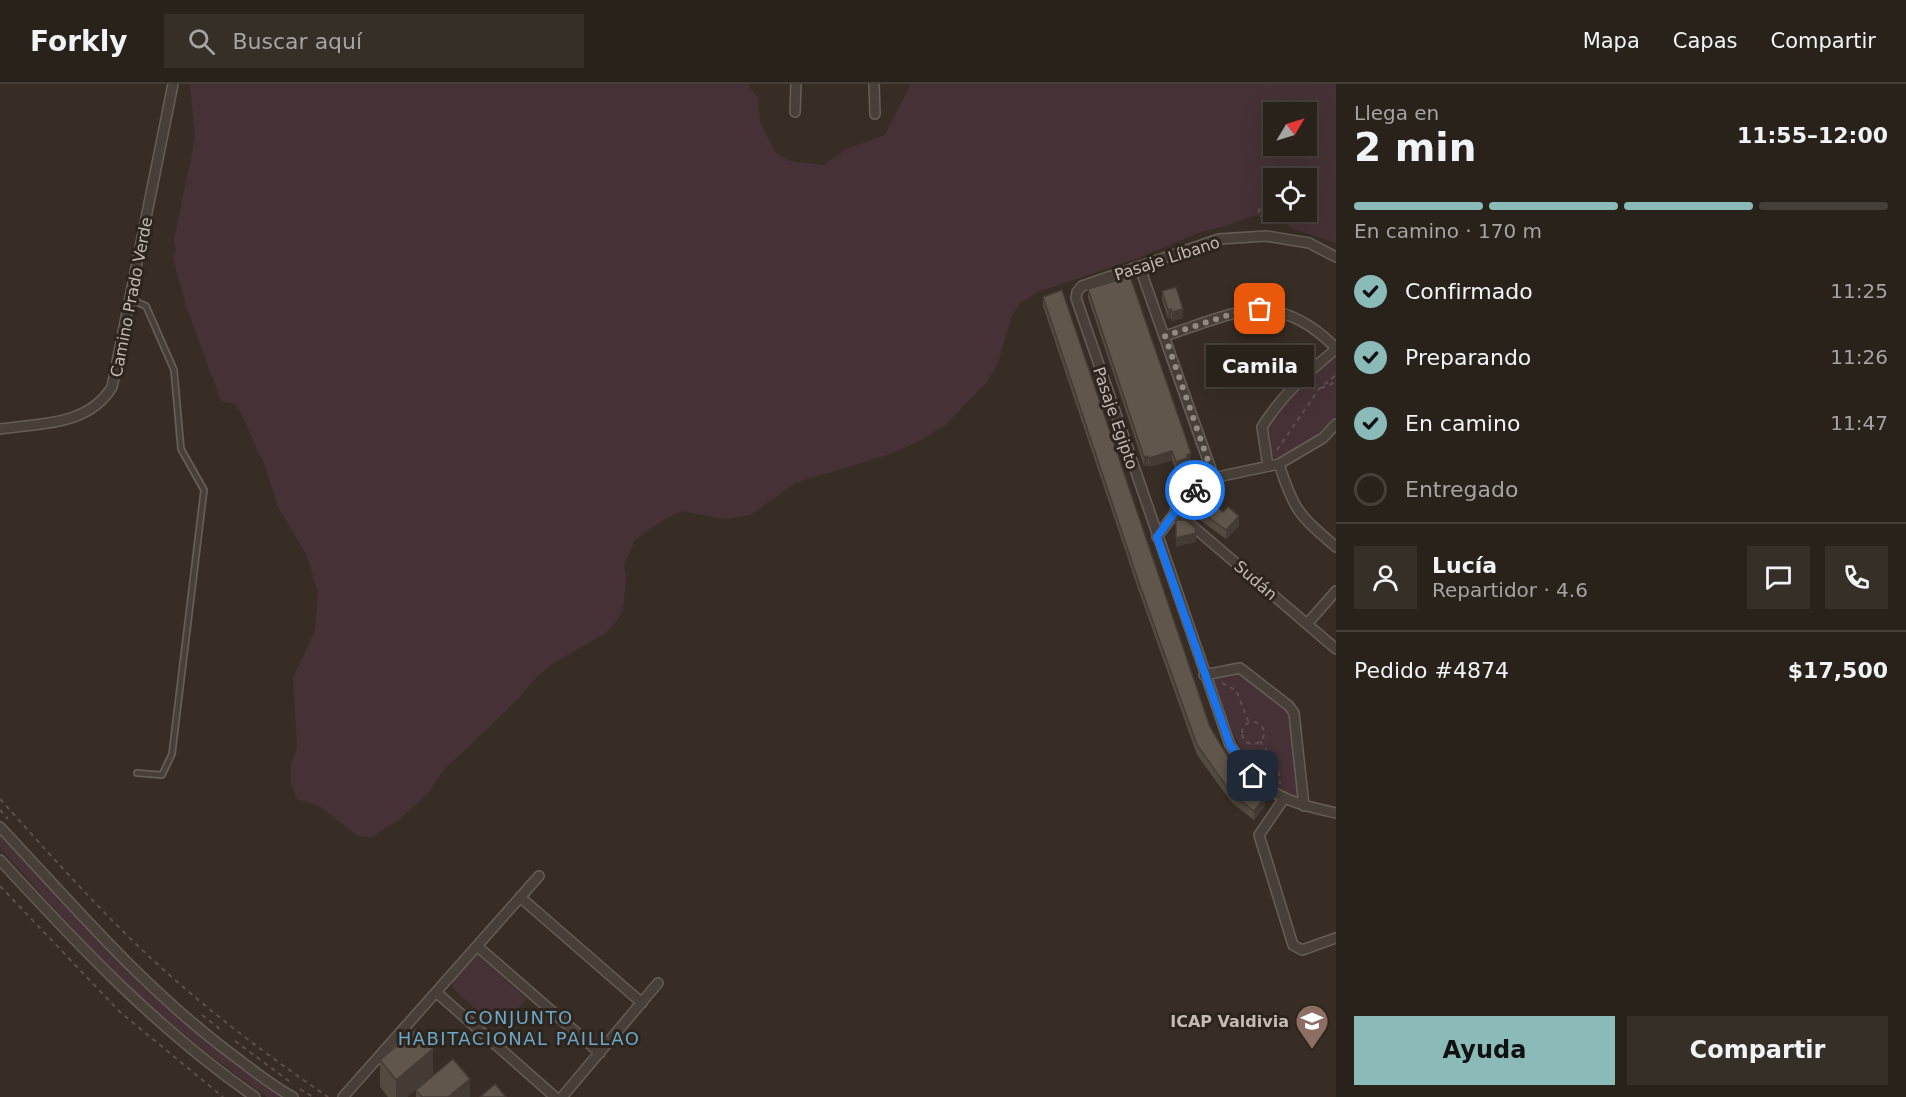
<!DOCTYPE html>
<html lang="es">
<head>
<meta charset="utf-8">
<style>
  body { margin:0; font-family:"DejaVu Sans",sans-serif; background:#352f28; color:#f1f3f6; height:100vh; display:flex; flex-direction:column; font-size:22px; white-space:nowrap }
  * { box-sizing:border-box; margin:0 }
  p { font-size:20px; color:#a5a4a3 }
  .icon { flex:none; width:33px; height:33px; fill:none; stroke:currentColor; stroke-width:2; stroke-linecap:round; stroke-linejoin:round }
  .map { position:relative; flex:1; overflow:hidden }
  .panel { display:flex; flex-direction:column; background:#29221b; width:570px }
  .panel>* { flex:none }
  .needle { width:39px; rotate:52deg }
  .buttons { position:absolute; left:1263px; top:18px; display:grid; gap:12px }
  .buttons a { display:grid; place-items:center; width:54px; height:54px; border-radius:0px; background:#29221b; box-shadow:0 6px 24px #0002,0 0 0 2px #453f3a; font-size:30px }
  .pin { position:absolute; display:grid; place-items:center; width:51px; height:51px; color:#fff; margin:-26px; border-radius:12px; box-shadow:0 3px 9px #0006 }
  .courier { position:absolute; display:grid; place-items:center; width:60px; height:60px; margin:-30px; border:4px solid #1a73e8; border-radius:50%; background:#fff; color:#222; box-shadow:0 2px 8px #0007 }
  .bubble { position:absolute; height:42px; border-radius:0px; background:#29221b; box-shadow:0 6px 24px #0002,0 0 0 2px #453f3a; font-size:20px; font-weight:700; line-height:42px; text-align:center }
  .summary em { font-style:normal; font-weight:700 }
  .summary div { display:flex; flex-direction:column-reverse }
  .summary { display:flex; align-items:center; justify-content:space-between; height:102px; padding:0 18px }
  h1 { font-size:39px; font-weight:700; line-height:45px }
  .bar { display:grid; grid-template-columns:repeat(4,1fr); gap:9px 6px; align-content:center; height:72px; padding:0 18px }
  .bar i { height:8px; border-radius:4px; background:#453f3a }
  .bar .on { background:#8bbbb9 }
  .bar p { grid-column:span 4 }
  .line { display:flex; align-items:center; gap:15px; padding:0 18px; border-top:2px solid #453f3a }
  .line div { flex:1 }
  .round { display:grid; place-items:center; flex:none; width:63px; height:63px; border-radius:0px; background:#352f28 }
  ol { padding:0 18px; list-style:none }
  li { display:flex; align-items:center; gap:18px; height:66px }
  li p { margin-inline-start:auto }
  li .icon { padding:6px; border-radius:50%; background:#8bbbb9; color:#111; stroke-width:4 }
  li:last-child { color:#a5a4a3 }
  li i { width:33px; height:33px; border:3px solid #453f3a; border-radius:50% }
  .button { display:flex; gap:12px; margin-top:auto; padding:12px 18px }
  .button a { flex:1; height:69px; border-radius:0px; background:#8bbbb9; color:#111; font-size:24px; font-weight:700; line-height:69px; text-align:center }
  .button a+a { background:#352f28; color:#f1f3f6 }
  header { display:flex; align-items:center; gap:36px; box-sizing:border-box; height:84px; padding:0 30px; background:#29221b; border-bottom:2px solid #453f3a }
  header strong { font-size:28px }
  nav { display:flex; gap:33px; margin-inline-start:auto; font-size:21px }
  .search { width:420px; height:54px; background:#352f28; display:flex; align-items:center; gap:15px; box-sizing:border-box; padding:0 21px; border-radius:0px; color:#a5a4a3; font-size:22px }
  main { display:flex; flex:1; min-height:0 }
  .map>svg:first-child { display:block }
</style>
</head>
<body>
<header>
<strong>Forkly</strong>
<div class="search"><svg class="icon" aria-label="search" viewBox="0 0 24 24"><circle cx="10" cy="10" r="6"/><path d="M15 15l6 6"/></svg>Buscar aquí</div>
<nav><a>Mapa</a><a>Capas</a><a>Compartir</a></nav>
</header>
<main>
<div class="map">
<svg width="1336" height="1013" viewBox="0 0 1336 1013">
  <rect width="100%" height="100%" fill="#372d24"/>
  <path fill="#463236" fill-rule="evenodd" d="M190,0h558l10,15 2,23 15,30 15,9 34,4 22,-16 39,-14 26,-51h425v159l-43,-14 -15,-11 -22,-3 -30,11 -25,6 -60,25 -103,35 -18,11 -8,12 -14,48 -10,18 -44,45 -30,18 -27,11 -92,28 -44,32 -28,4 -40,-8 -20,9 -28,20 -11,25 2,14 -3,30 -5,10 -12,14 -54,31 -18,16 -18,21 -74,71 -12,19 -30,28 -28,18 -14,-1 -39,-30 -22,-7 -6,-14v-19l6,-19 -4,-70 22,-46 3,-39 -12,-38 -28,-47 -13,-41 -26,-57 -4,-5 -14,-3 -35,-95 -13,-48 3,-8 -2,-10 21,-102zM1274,28h32v34h-32zM1274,94h32v34h-32z
    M1336,272v60l-30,29 -28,15 -10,-7c-1,-6 -4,-13 -3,-18 0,-23 53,-67 71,-79z
    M1239,587l44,34 7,10 8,85c-54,-30 -65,-63 -85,-119l17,-9z
    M0,752l140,148 51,45 92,68h-16c-46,-33 -91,-67 -132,-106 -48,-45 -91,-94 -135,-143z
    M477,870l50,45 -28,31 -46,-41 -1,-9z"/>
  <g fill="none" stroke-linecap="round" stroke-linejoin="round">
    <defs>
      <path id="service" d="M130,215l16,7 28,64 7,79 23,41 -32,264 -10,21 -25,-2"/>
      <path id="minor" d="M874,0l1,30
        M795,28l1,-28
        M1336,173l-27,-14 -43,-7 -47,3 -137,47 -5,6 -1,6 154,447c32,48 51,56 106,68
        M1140,184l74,210
        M1165,252c70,-23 110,-49 171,12
        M0,345c41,-6 88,-3 112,-42l61,-303
        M1279,380c15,47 20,51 57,83
        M1268,382l-6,-39c20,-32 45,-54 74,-78
        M1175,427l161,138
        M1157,453l29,-39 22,-19 71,-15 44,-26 13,-14
        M1307,540l29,-33
        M1204,591l36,-7 49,38 5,7 10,93
        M1283,716l-24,35 34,110 9,5 34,-12
        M0,743c77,82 143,161 234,229 19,14 38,30 59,41
        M0,776c79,86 158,170 255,237
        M520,813l122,106
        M477,862l123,107
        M436,908l119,105
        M343,1013l196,-221
        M562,1013l96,-114"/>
    </defs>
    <use href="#service" stroke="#665e56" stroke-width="8"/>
    <use href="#minor" stroke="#665e56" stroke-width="12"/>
    <path stroke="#5f4e4d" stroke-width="2" stroke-dasharray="4.5 4.5" stroke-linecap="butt" d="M1274,122l-12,-3 -4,11 9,7 7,-4 1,-5
      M1321,304l15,-6
      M1277,366l42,-61 17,-14
      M1222,599l14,7 13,33
      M1242 649a11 11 0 1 1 22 0a11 11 0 1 1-22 0Z
      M1260,657l18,26 2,17
      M0,715c53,59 106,119 165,172 51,46 106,87 163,126
      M0,726l8,9
      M0,802l120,126 103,85
      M202,931l19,15
      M235,957l58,43
      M300,1005l13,8"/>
    <use href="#service" stroke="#484038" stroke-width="4.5"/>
    <use href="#minor" stroke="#484038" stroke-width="9"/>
  </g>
  <path fill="#534a40" d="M1088,205l103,174 -3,1v3l-12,4 -4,-11 -23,7 -1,-2 -4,1 -56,-168z
    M1162,207l21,27 -11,3 -1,-3 -3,1 -6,-19z
    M1043,213l167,430 25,42 30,37 -11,14 -22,-17 -35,-48 -59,-166 -95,-283z
    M1197,425l42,17 -13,13 -29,-21z
    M380,976l53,15 -26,22h-19l-8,-10z
    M416,1006l54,7h-54z"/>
  <path fill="#443c34" d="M1171,225v9l-3,1v-9z
    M1183,225v9l-11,3v-9z
    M1172,367v9l-23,7v-9z
    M1191,369v10l-3,1v3l-12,4v-9z
    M1148,372v9l-4,1v-9z
    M1239,432v10l-13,13v-9z
    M1196,449v9l-20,5v-9z
    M1265,713v9l-11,14v-9z
    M433,965v26l-26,22h-11v-17z
    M470,995v18h-22z"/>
  <path fill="#61564b" stroke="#443c34" stroke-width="1.5" d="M1130,192l61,177 -4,2 1,3 -12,4 -4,-11 -23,7 -1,-2 -4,1 -56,-168z
    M1176,203l7,22 -11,3 -1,-3 -3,1 -6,-19z
    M1062,206l148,437 25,42 30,28 -11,14 -22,-17 -35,-49 -59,-165 -95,-283z
    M1205,412l18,16 5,-5 11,9 -13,14 -29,-21z
    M1176,436h10l9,8 1,5 -20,5z
    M416,945l17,20 -37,31 -16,-20z
    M453,975l17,20 -22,18h-26l-6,-7z
    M495,1000l11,13h-26z"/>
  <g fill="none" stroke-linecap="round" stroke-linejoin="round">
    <path stroke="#938a81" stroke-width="6" stroke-dasharray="0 10.8" d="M1195,406l14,-11 5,-1 -49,-142 82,-27h13"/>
    <path stroke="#1a73e8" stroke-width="8" d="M1195,406l-10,8 -28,39 73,208 23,31"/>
  </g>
  <defs>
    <symbol id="school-pin" viewBox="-11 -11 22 30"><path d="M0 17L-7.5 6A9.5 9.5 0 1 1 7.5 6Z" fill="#8d6e63" stroke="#2d251d"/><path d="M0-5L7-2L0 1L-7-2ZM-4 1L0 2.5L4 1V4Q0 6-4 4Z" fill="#fff"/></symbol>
  </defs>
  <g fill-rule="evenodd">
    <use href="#school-pin" x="1293" y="918" width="38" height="52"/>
  </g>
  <g text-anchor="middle" stroke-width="6" stroke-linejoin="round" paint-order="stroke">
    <g font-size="16" fill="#c4bcb3" stroke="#2d251d">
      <text transform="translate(1167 174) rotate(-18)" y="6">Pasaje Líbano</text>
      <text transform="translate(131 213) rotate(-79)" y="6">Camino Prado Verde</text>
      <text transform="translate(1116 334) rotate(71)" y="6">Pasaje Egipto</text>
      <text transform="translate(1256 496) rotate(41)" y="6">Sudán</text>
    </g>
    <g font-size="16" font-weight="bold" fill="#c4bcb3" stroke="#2d251d" text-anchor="end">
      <text x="1289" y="943">ICAP Valdivia</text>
    </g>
    <g font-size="18" letter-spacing="1.5" fill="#6ba7c7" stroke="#2d251d">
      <text x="519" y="940">CONJUNTO<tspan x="519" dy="21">HABITACIONAL PAILLAO</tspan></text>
    </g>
  </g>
</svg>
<div class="buttons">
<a><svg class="needle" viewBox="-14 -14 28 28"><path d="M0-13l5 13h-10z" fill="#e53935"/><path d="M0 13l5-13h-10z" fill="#a5a4a3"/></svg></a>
<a><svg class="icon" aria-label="locate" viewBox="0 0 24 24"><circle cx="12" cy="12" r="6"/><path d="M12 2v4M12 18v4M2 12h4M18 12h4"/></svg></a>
</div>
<div class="pin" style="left:1260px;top:225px;background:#ea580c"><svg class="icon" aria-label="bag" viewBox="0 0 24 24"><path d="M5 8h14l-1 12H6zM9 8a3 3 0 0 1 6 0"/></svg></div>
<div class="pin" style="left:1253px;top:692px;background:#1f2937"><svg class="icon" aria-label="home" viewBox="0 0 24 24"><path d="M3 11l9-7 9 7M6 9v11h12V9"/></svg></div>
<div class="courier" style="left:1195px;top:406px"><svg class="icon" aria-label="bike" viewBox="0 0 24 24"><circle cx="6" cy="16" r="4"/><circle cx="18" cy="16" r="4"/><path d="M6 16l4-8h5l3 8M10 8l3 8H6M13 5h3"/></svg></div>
<div class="bubble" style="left:1206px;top:261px;width:108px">Camila</div>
</div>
<section class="panel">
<div class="summary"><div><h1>2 min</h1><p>Llega en</p></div><em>11:55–12:00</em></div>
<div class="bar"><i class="on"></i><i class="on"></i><i class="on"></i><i></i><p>En camino · 170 m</p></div>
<ol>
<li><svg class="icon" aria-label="check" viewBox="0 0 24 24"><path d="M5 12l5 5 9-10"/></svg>Confirmado<p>11:25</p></li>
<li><svg class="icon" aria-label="check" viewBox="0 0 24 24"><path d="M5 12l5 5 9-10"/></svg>Preparando<p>11:26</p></li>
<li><svg class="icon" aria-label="check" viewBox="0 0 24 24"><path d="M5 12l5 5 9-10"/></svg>En camino<p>11:47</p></li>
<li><i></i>Entregado</li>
</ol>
<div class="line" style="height:108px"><a class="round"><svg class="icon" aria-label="person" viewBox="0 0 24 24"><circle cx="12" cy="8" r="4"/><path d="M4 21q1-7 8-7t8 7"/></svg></a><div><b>Lucía</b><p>Repartidor · 4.6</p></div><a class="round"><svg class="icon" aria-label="chat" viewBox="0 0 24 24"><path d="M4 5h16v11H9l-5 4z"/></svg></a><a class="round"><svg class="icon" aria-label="phone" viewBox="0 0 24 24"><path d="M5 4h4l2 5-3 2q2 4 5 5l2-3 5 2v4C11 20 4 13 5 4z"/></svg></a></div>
<div class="line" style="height:78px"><div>Pedido #4874</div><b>$17,500</b></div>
<div class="button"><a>Ayuda</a><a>Compartir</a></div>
</section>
</main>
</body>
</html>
